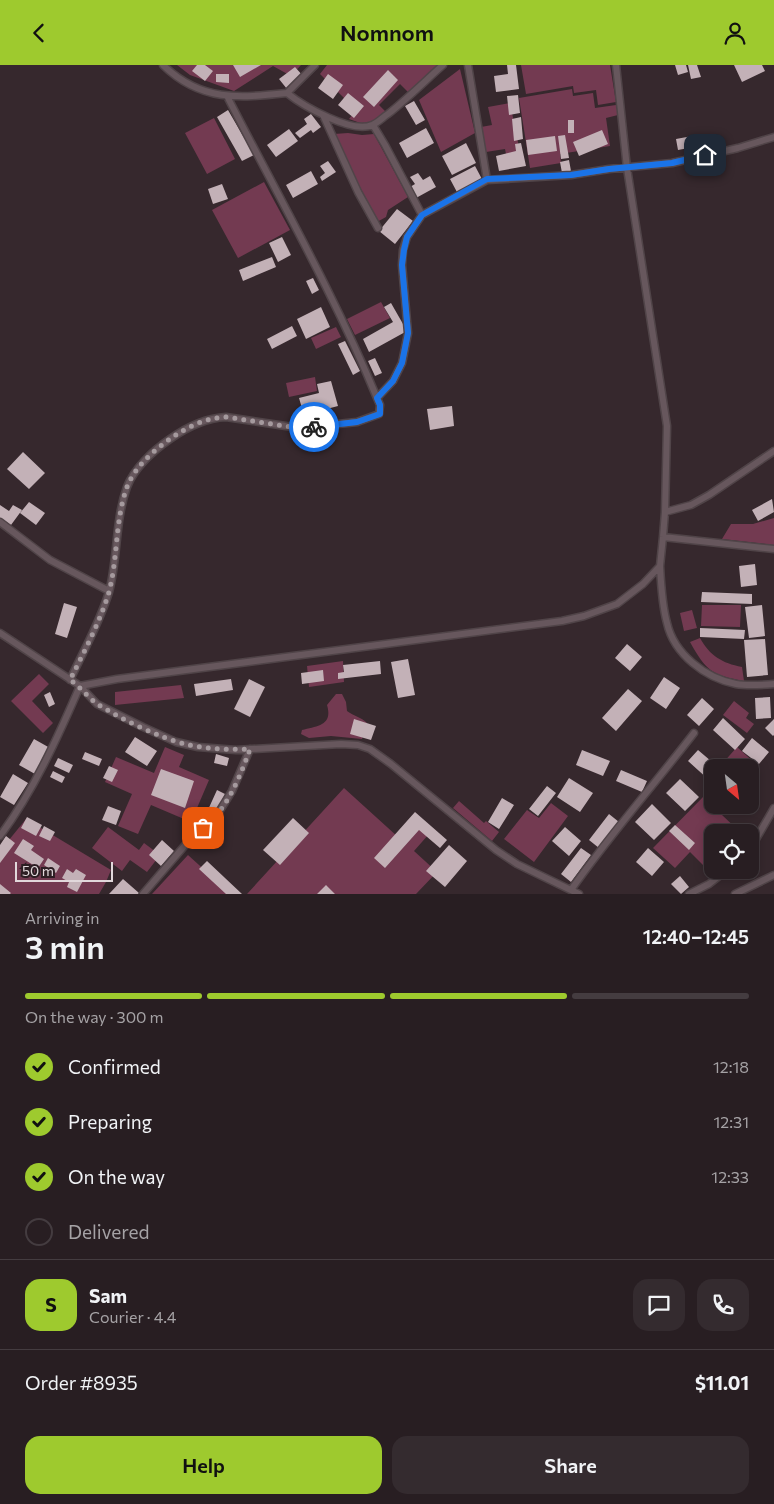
<!DOCTYPE html>
<html lang="en">
<head>
<meta charset="utf-8">
<style>
  body { margin:0; font-family:Commissioner,sans-serif; background:#342b2f; color:#f1f3f6; height:100vh; display:flex; flex-direction:column; font-size:19px; white-space:nowrap }
  * { box-sizing:border-box; margin:0 }
  p { font-size:16px; color:#a5a2a5 }
  .icon { flex:none; width:28px; height:28px; fill:none; stroke:currentColor; stroke-width:2; stroke-linecap:round; stroke-linejoin:round }
  .map { position:relative; height:829px; overflow:hidden }
  .side { display:flex; flex-direction:column; background:#281e22; flex:1 }
  .side>* { flex:none }
  .needle { width:32px; rotate:151deg }
  .controls { position:absolute; left:704px; top:694px; display:grid; gap:10px }
  .controls a { display:grid; place-items:center; width:55px; height:55px; border-radius:10px; background:#281e22; box-shadow:0 2px 12px #0003,0 0 0 1px #443c40; font-size:25px }
  .scale { position:absolute; left:15px; bottom:12px; width:98px; box-sizing:border-box; padding-left:5px; border:2px solid #e1d8db; border-top:0; font-size:14px; line-height:18px; white-space:nowrap; color:#e1d8db; -webkit-text-stroke:4px #2c1e23; paint-order:stroke }
  .pin { position:absolute; display:grid; place-items:center; width:42px; height:42px; color:#fff; margin:-21px; border-radius:10px; box-shadow:0 2px 8px #0006 }
  .courier { position:absolute; display:grid; place-items:center; width:50px; height:50px; margin:-25px; border:4px solid #1a73e8; border-radius:50%; background:#fff; color:#222; box-shadow:0 1px 6px #0007 }
  .summary em { font-style:normal; font-weight:600 }
  .summary div { display:flex; flex-direction:column-reverse }
  .summary { display:flex; align-items:center; justify-content:space-between; height:85px; padding:0 25px }
  h1 { font-size:32px; font-weight:600; line-height:38px }
  .bar { display:grid; grid-template-columns:repeat(4,1fr); gap:8px 5px; align-content:center; height:60px; padding:0 25px }
  .bar i { height:6px; border-radius:4px; background:#443c40 }
  .bar .current { background:#9eca2e }
  .bar p { grid-column:span 4 }
  .line { display:flex; align-items:center; gap:12px; padding:0 25px; border-top:1px solid #443c40 }
  .line div { flex:1 }
  .round { display:grid; place-items:center; flex:none; width:52px; height:52px; border-radius:15px; background:#342b2f }
  ol { padding:0 25px; list-style:none }
  li { display:flex; align-items:center; gap:15px; height:55px }
  li p { margin-inline-start:auto }
  li .icon { padding:5px; border-radius:50%; background:#9eca2e; color:#111; stroke-width:4 }
  li:last-child { color:#a5a2a5 }
  li i { width:28px; height:28px; border:2px solid #443c40; border-radius:50% }
  .button { display:flex; gap:10px; margin-top:auto; padding:10px 25px }
  .button a { flex:1; height:58px; border-radius:15px; background:#9eca2e; color:#111; font-size:20px; font-weight:600; line-height:58px; text-align:center }
  .button a+a { background:#342b2f; color:#f1f3f6 }
  header { display:flex; justify-content:space-between; align-items:center; height:65px; padding:0 25px; background:#9eca2e; color:#111; font-size:22px; font-weight:600 }
  .map>svg:first-child { display:block }
</style>
</head>
<body>
<header><svg class="icon" aria-label="back" viewBox="0 0 24 24"><path d="M15 5l-7 7 7 7"/></svg>Nomnom<svg class="icon" aria-label="person" viewBox="0 0 24 24"><circle cx="12" cy="8" r="4"/><path d="M4 21q1-7 8-7t8 7"/></svg></header>
<div class="map">
<svg width="774" height="829" viewBox="0 0 774 829">
  <rect width="100%" height="100%" fill="#36282d"/>
  <path fill="#733a51" d="M177,0h124l-10,11 -18,-10 -39,25 -44,-16z
    M327,0h115l-32,29 -10,-10 -21,21 7,7 -4,5 -16,8 -17,-6 7,-9 -36,-36z
    M521,0h89l6,37 -18,3 -2,-15 -22,3 -1,-7 -47,8z
    M460,4l15,64 -34,19 -22,-52z
    M572,24l1,7 20,-3 2,15 21,-3 2,10 -12,3 4,28 -50,8 1,9 -31,5 -11,-70z
    M510,38l10,49 -14,2 -1,-5 -19,3 -5,-25 11,-2 -4,-18z
    M214,53l21,41 -28,15 -22,-41z
    M348,68l14,2 12,-1 34,63 -20,13 -2,7 -9,5 -43,-88z
    M264,117l26,48 -52,28 -26,-48z
    M381,237l9,16 -35,17 -8,-16z
    M336,262l5,10 -25,12 -5,-11z
    M315,312l2,14 -28,6 -3,-14z
    M774,453v27l-52,-6 9,-15h22z
    M702,540h39l-1,22 -39,-1z
    M692,545l5,18 -13,3 -4,-18z
    M700,573c10,18 22,25 42,29l2,14c-32,-6 -38,-10 -54,-39z
    M343,596l1,21 -35,5 -2,-21z
    M39,609l10,10 -17,17 21,22 -10,10 -32,-32z
    M181,620l3,13 -69,7v-13z
    M336,629h6l4,8 1,9c7,5 14,6 20,12l-5,16 -31,-3 -22,2 -8,-4 1,-4c16,-4 31,-5 25,-25z
    M734,636l15,12 -3,5 8,6 -7,9 -24,-18z
    M165,682l19,8 -5,12 30,13 -18,42 -40,-17 -13,29 -20,-8 14,-32 -27,-12 11,-25 38,16z
    M737,682l20,18 -7,7v-5h-25l-3,-3z
    M344,723l54,49 16,-16 15,13 -15,17 23,21 -21,22h-169z
    M703,732l37,35 -28,1v37h4l-4,4 -22,-22 -15,16 -22,-20z
    M459,736l25,22 2,-2 13,11 -7,9 -39,-33z
    M551,738l17,13 -34,46 -30,-23 23,-29 12,8z
    M26,754l85,51 -5,12 -7,12h-99v-43z
    M108,762l31,23 5,-7 16,12 -13,17 -17,-12 -8,11 -30,-23z
    M188,790l43,39h-79z"/>
  <path fill="#c3b1b7" d="M197,0h8l8,6 -8,10 -13,-10z
    M233,0h28l-21,12z
    M507,0h9l3,24 -23,3 -2,-16 14,-2z
    M675,0h11l2,7 -10,3z
    M688,0h9l4,12 -10,2z
    M734,0h28l3,6 -23,11z
    M295,2l8,9 -16,13 -8,-10z
    M388,5l10,10 -24,27 -11,-10z
    M216,9h13v9l-13,-1z
    M328,9l15,11 -10,14 -15,-11z
    M348,28l16,13 -10,12 -16,-13z
    M518,30l2,18 -11,2 -2,-19z
    M414,36l11,19 -9,5 -11,-19z
    M228,45l26,45 -12,6 -25,-44z
    M311,49l10,13 -8,6 -2,-3 -11,8 -5,-5 12,-9 -3,-5z
    M521,52l2,22 -9,2 -2,-22z
    M568,55h6v13h-6z
    M426,63l8,15 -27,15 -8,-15z
    M289,64l9,12 -22,16 -9,-12z
    M602,65l6,14 -29,12 -6,-14z
    M703,69l2,11 -27,5 -2,-11z
    M565,70l4,23 -8,1 -3,-23z
    M555,71l2,15 -29,4 -2,-15z
    M466,78l10,20 -24,12 -10,-19z
    M521,78l5,23 -27,5 -3,-15 20,-5 -1,-7z
    M569,95l2,11 -9,2 -2,-11z
    M328,96l8,11 -14,9 -2,-4 5,-4 -5,-7z
    M475,101l8,15 -25,13 -8,-15z
    M311,106l7,13 -25,14 -7,-13z
    M418,108l5,7 7,-4 6,11 -20,11 -6,-11 5,-3 -5,-7z
    M222,119l6,15 -15,5 -5,-15z
    M397,144l16,12 -18,23 -16,-13z
    M282,172l9,18 -13,7 -9,-19z
    M272,192l4,10 -33,14 -4,-11z
    M313,213l6,12 -7,4 -6,-13z
    M391,238l16,28 -38,21 -6,-13 30,-17 -9,-15z
    M321,242l9,20 -24,12 -9,-20z
    M292,261l5,10 -25,13 -5,-10z
    M345,276l15,30 -7,4 -15,-31z
    M375,293l7,15 -7,3 -7,-15z
    M331,316l7,25 -34,9 -5,-17 20,-5 -2,-9z
    M452,341l2,20 -24,4 -3,-21z
    M23,387l22,21 -16,16 -22,-20z
    M772,434l2,13 -16,9 -6,-11z
    M29,437l16,11 -9,12 -16,-12z
    M0,440l9,6 4,-6 9,5 -11,15 -11,-7z
    M755,499l2,21 -16,2 -2,-21z
    M702,527l50,2v10l-51,-2z
    M64,538l13,4 -10,31 -12,-4z
    M762,540l3,31 -16,2 -4,-31z
    M700,563l45,2 -1,9 -44,-2z
    M765,574l3,36 -21,2 -3,-37z
    M627,579l15,13 -12,14 -15,-13z
    M408,594l7,36 -17,3 -7,-36z
    M380,596l1,13 -43,5v-6l6,-1 -1,-7z
    M323,605l1,11 -22,3 -1,-11z
    M664,612l16,11 -14,21 -16,-11z
    M231,614l2,11 -37,6 -2,-12z
    M249,614l16,8 -15,30 -16,-8z
    M628,624l14,12 -26,30 -14,-13z
    M50,627l5,12 -6,3 -5,-12z
    M770,632l1,21 -15,1 -1,-21z
    M702,633l12,11 -15,17 -12,-11z
    M723,653l22,21 -10,11 -22,-20z
    M354,654l22,7 -5,14 -21,-6z
    M774,654v16l-1,1 -8,-8z
    M135,672l22,14 -10,15 -22,-14z
    M752,673l17,14 -10,12 -17,-13z
    M34,674l16,9 -15,26 -16,-9z
    M582,685l28,11 -7,15 -27,-11z
    M698,685l20,17h-6v9l-3,4 -21,-19z
    M85,687l17,7 -3,7 -17,-7z
    M216,689l13,4 -2,8 -13,-3z
    M58,693l15,7 -4,8 -15,-7z
    M109,701l9,4 -6,12 -9,-4z
    M161,704l33,12 -9,27 -34,-13z
    M621,705l26,11 -5,11 -26,-11z
    M53,706l12,6 -3,6 -12,-6z
    M13,709l15,9 -14,22 -14,-8z
    M569,713l24,15 -13,19 -23,-15z
    M680,714l19,18 -14,14 -19,-18z
    M547,721l9,7 -18,23 -9,-7z
    M217,725l8,4 -10,22 -8,-4z
    M502,733l12,7 -15,24 -11,-7z
    M652,739l19,19 -17,17 -19,-18z
    M108,741l13,5 -5,14 -14,-5z
    M415,747l32,28 -7,8 -21,-18 -34,38 -11,-10z
    M609,749l10,8 -20,26 -10,-8z
    M27,752l15,8 -6,11 -15,-8z
    M293,753l16,15 -29,32 -17,-15z
    M675,760l20,18 -6,7 -20,-19z
    M44,761l11,6 -5,9 -11,-5z
    M565,762l16,14 -12,15 -17,-15z
    M6,771l9,7 -15,20v-18z
    M23,774l11,7 -3,4 13,9 -6,9 -24,-15z
    M162,775l12,11 -13,15 -12,-11z
    M449,780l18,16 -22,26 -19,-16z
    M581,783l10,7 -20,27 -10,-8z
    M648,783l16,14 -12,14 -16,-14z
    M48,793l12,8 -4,7 -12,-8z
    M207,796l35,33h-16l-27,-25z
    M67,804l6,4 3,-4 10,6 -9,17 -10,-5 2,-5 -7,-4z
    M680,811l9,11 -8,7 -10,-10z
    M123,814l16,14 -1,1h-29z
    M0,819l11,9 -1,1h-10z
    M326,820l9,9h-18z"/>
  <g fill="none" stroke-linecap="round" stroke-linejoin="round">
    <defs>
      <path id="lane" d="M163,0c38,37 76,33 124,28l28,-28
        M468,0l19,115
        M287,28c16,13 65,41 85,32 6,-2 11,-8 16,-11 19,-15 37,-33 55,-49
        M227,31c51,100 107,198 150,302
        M323,50l35,77 20,36
        M373,60l12,20 37,70
        M665,447l26,-7 18,-10 65,-44
        M0,457l50,38 59,31
        M663,472l111,12
        M660,501c1,19 2,39 7,57 7,31 38,55 69,61 11,2 26,1 38,0
        M0,568l80,53 17,18 46,23 33,15 22,5 38,3 105,-6 17,1 12,4 21,15 105,86 21,14 62,30
        M70,615c13,-28 30,-58 39,-88 9,-34 6,-72 18,-105 7,-19 27,-37 43,-48 17,-12 35,-21 56,-22l73,11 58,-6 22,-8 1,-9 -3,-7 16,-17 9,-18 6,-30 -6,-68 1,-15 4,-13 15,-22 65,-35 84,-5 38,-6 63,-6 66,-15 36,-11
        M80,621l37,-7 445,-58 22,-5 33,-12 26,-20 17,-18 3,-29 2,-25 2,-86 -40,-258 -11,-103
        M0,771c34,-46 57,-97 80,-150
        M750,781l6,-7 18,-31
        M571,825c38,-54 82,-104 123,-157
        M143,829l50,-58 21,-16 18,-29 18,-42
        M689,829l20,-10 18,-14
        M735,829l39,-19"/>
    </defs>
    <use href="#lane" stroke="#504448" stroke-width="9"/>
    <use href="#lane" stroke="#67575d" stroke-width="6"/>
  </g>
  <g fill="none" stroke-linecap="round" stroke-linejoin="round">
    <path stroke="#a59a9e" stroke-width="5" stroke-dasharray="0 9" d="M203,763c24,-18 37,-51 47,-79 -21,1 -44,0 -65,-5 -25,-6 -64,-25 -86,-39 -11,-7 -18,-18 -29,-25 14,-28 30,-58 39,-88 9,-34 6,-72 18,-105 7,-19 27,-37 43,-48 17,-12 35,-21 56,-22l72,11 16,-1"/>
    <path stroke="#1a73e8" stroke-width="6" d="M314,362l43,-5 23,-8v-9l-3,-7 16,-17 9,-18 6,-30 -6,-68 2,-15 3,-13 15,-22 65,-36 84,-4 38,-6 63,-6 33,-8"/>
  </g>
</svg>
<div class="controls">
<a><svg class="needle" viewBox="-14 -14 28 28"><path d="M0-13l5 13h-10z" fill="#e53935"/><path d="M0 13l5-13h-10z" fill="#a5a2a5"/></svg></a>
<a><svg class="icon" aria-label="locate" viewBox="0 0 24 24"><circle cx="12" cy="12" r="6"/><path d="M12 2v4M12 18v4M2 12h4M18 12h4"/></svg></a>
</div>
<div class="scale">50 m</div>
<div class="pin" style="left:203px;top:763px;background:#ea580c"><svg class="icon" aria-label="bag" viewBox="0 0 24 24"><path d="M5 8h14l-1 12H6zM9 8a3 3 0 0 1 6 0"/></svg></div>
<div class="pin" style="left:705px;top:90px;background:#1f2937"><svg class="icon" aria-label="home" viewBox="0 0 24 24"><path d="M3 11l9-7 9 7M6 9v11h12V9"/></svg></div>
<div class="courier" style="left:314px;top:362px"><svg class="icon" aria-label="bike" viewBox="0 0 24 24"><circle cx="6" cy="16" r="4"/><circle cx="18" cy="16" r="4"/><path d="M6 16l4-8h5l3 8M10 8l3 8H6M13 5h3"/></svg></div>
</div>
<section class="side">
<div class="summary"><div><h1>3 min</h1><p>Arriving in</p></div><em>12:40–12:45</em></div>
<div class="bar"><i class="current"></i><i class="current"></i><i class="current"></i><i></i><p>On the way · 300 m</p></div>
<ol>
<li><svg class="icon" aria-label="check" viewBox="0 0 24 24"><path d="M5 12l5 5 9-10"/></svg>Confirmed<p>12:18</p></li>
<li><svg class="icon" aria-label="check" viewBox="0 0 24 24"><path d="M5 12l5 5 9-10"/></svg>Preparing<p>12:31</p></li>
<li><svg class="icon" aria-label="check" viewBox="0 0 24 24"><path d="M5 12l5 5 9-10"/></svg>On the way<p>12:33</p></li>
<li><i></i>Delivered</li>
</ol>
<div class="line" style="height:90px"><b class="round" style="background:#9eca2e;color:#111">S</b><div><b>Sam</b><p>Courier · 4.4</p></div><a class="round"><svg class="icon" aria-label="chat" viewBox="0 0 24 24"><path d="M4 5h16v11H9l-5 4z"/></svg></a><a class="round"><svg class="icon" aria-label="phone" viewBox="0 0 24 24"><path d="M5 4h4l2 5-3 2q2 4 5 5l2-3 5 2v4C11 20 4 13 5 4z"/></svg></a></div>
<div class="line" style="height:65px"><div>Order #8935</div><b>$11.01</b></div>
<div class="button"><a>Help</a><a>Share</a></div>
</section>
</body>
</html>
